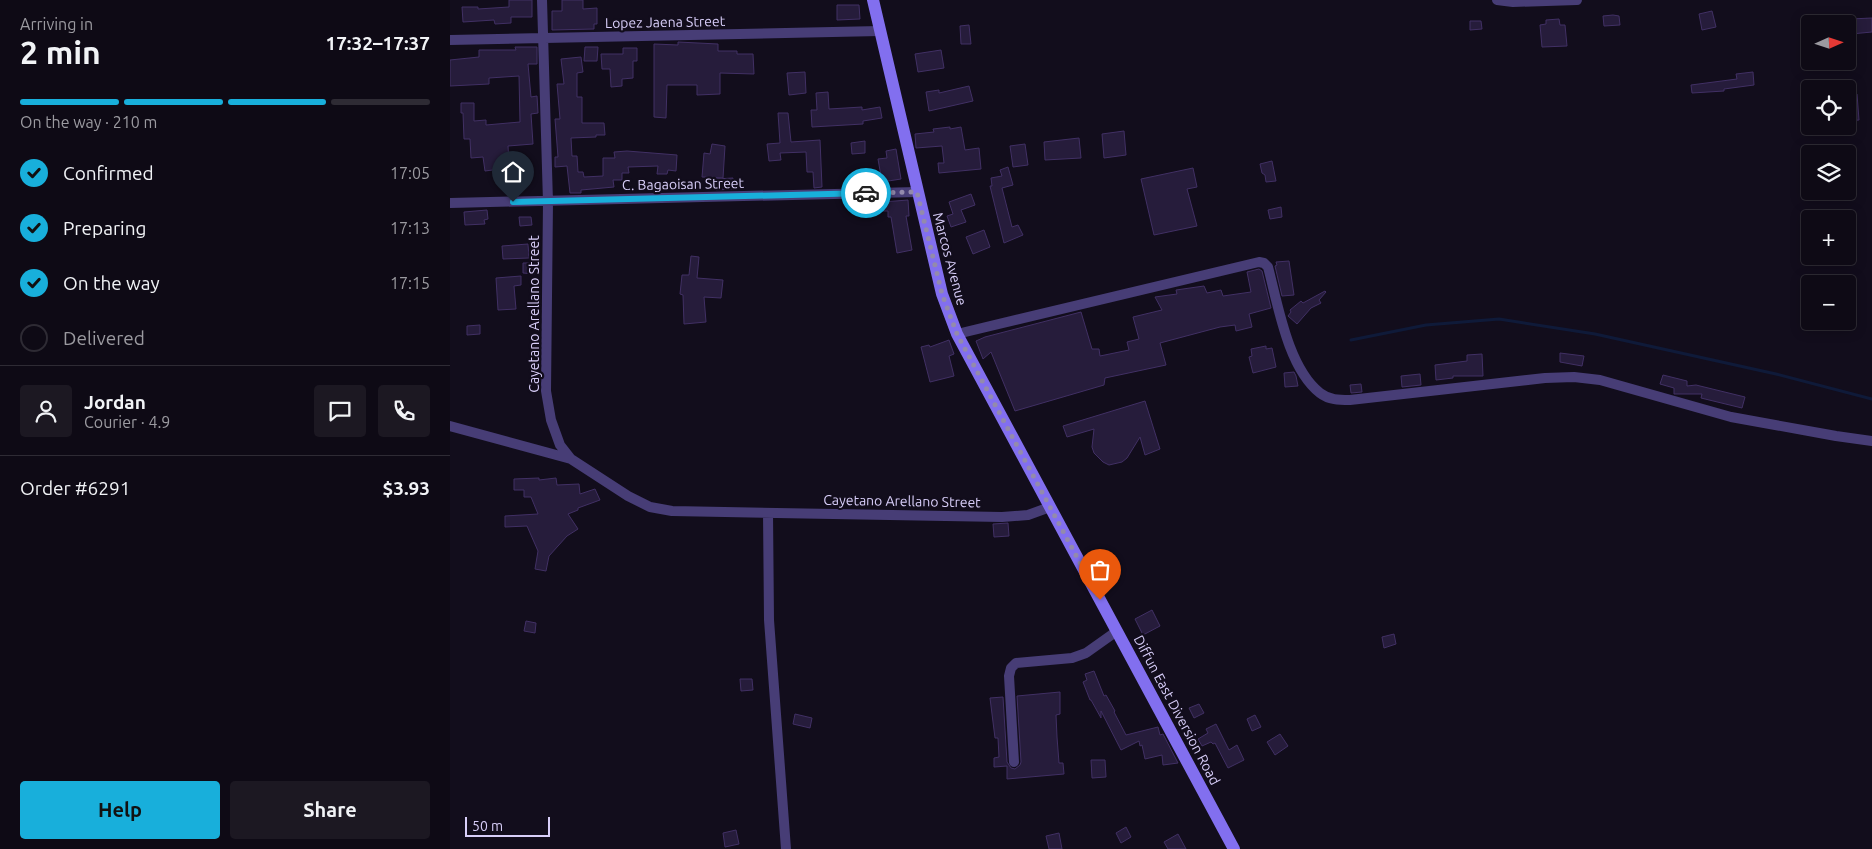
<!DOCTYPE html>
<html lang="en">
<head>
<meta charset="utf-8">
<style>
  body { margin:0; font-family:Ubuntu,sans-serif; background:#1c1822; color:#f1f3f6; height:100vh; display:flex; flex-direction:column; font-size:19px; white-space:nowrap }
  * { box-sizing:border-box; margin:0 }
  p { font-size:16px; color:#9b9aa0 }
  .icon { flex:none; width:28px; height:28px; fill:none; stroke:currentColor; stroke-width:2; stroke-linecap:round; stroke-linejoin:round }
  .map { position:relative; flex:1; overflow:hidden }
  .panel { display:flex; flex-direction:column; background:#0e0a15; width:450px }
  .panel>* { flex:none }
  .needle { width:32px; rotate:87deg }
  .fabs { position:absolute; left:1351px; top:15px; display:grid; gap:10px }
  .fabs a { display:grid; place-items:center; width:55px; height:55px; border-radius:5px; background:#0e0a15; box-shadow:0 2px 12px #0003,0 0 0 1px #2e2b34; font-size:25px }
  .scale { position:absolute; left:15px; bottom:12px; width:85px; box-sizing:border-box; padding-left:5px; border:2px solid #d8cef9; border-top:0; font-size:14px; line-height:18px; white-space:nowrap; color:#d8cef9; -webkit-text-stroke:4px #120d1c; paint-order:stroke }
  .pin { position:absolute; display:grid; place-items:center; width:42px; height:42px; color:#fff; margin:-51px -21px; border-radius:50% 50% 50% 0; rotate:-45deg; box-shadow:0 0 5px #0007 }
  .pin .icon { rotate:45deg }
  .courier { position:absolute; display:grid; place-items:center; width:50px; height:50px; margin:-25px; border:4px solid #18afdb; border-radius:50%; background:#fff; color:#222; box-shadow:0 1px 6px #0007 }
  .head em { font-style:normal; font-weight:700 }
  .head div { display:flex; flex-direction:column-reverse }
  .head { display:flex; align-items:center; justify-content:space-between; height:85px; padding:0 20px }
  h1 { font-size:32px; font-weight:700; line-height:38px }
  .bar { display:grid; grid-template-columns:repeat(4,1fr); gap:8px 5px; align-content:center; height:60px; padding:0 20px }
  .bar i { height:6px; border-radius:4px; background:#2e2b34 }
  .bar .active { background:#18afdb }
  .bar p { grid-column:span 4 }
  .line { display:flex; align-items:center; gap:12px; padding:0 20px; border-top:1px solid #2e2b34 }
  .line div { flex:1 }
  .round { display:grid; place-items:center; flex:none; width:52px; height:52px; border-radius:5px; background:#1c1822 }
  ol { padding:0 20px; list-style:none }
  li { display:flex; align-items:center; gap:15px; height:55px }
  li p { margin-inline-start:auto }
  li .icon { padding:5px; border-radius:50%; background:#18afdb; color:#111; stroke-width:4 }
  li:last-child { color:#9b9aa0 }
  li i { width:28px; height:28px; border:2px solid #2e2b34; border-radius:50% }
  .primary-button { display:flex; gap:10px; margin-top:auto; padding:10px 20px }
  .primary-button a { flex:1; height:58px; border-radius:5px; background:#18afdb; color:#111; font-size:20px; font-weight:700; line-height:58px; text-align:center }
  .primary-button a+a { background:#1c1822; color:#f1f3f6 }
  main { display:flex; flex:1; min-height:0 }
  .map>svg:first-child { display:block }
</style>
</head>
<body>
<main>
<section class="panel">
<div class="head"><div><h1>2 min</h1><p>Arriving in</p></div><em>17:32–17:37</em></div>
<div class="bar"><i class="active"></i><i class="active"></i><i class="active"></i><i></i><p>On the way · 210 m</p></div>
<ol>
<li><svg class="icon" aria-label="check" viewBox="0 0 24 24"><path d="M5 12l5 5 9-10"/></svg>Confirmed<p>17:05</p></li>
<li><svg class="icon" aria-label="check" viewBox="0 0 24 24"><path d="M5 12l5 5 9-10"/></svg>Preparing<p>17:13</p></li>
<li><svg class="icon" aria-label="check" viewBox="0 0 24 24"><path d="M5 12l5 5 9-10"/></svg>On the way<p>17:15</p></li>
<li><i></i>Delivered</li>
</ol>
<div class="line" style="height:90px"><a class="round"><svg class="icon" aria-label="person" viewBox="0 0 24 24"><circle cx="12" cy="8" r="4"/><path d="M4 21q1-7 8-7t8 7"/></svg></a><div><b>Jordan</b><p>Courier · 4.9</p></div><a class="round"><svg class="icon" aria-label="chat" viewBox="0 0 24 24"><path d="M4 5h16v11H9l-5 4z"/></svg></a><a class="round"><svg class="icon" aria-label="phone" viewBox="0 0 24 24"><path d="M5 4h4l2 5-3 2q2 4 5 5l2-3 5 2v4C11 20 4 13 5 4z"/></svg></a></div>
<div class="line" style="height:65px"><div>Order #6291</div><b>$3.93</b></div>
<div class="primary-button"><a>Help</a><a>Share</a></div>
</section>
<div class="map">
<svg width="1422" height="849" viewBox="0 0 1422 849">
  <rect width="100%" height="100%" fill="#120d1c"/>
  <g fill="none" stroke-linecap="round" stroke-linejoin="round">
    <path stroke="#0f1a39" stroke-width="3" d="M901,340l75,-15 73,-6 96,15 181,40 96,25"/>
  </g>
  <path fill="#261c3b" stroke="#413064" d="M59,0h23v17h-21v6l-16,1 -1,-4 -31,2 -1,-15h16v2l31,-2z
    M112,0h21v9l14,-1v16h-3v5l-42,1v-19h10z
    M387,5h22l1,14 -23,1z
    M1262,11l4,16 -14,3 -3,-16z
    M1163,15l6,1 1,9 -16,1 -1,-10z
    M1422,18v14l-21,2 -1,-15z
    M1109,19l1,6h5l2,21 -25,1 -2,-22 6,-1v-4z
    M1020,21h11l1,8 -12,1z
    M519,25l2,19h-10l-1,-18z
    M228,42l40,2v7h19v3h16l1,20 -34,-1v21l-23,1v-10h-30l-1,33 -12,-1v-73l24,1z
    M65,47h22v17h-9l3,33 6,-1 1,17 -7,1 2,30 -25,2 1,17h22v18h-6l1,6 -17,1 -1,-20 -23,3 -2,-14 -12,1 -1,-19h-6l-1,-26h-2v-10h13v18l12,-1v5l34,-3 -1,-46 -30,2v6l-39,2v-26l29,-3v-7h37z
    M135,47h13l-1,14h-13z
    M173,48h14v13h-4v17l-11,1v7l-11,1 -1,-18h-8l-1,-15h22z
    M491,50l3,18 -26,4 -3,-18z
    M131,57l2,15 -6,1v24h5v26h22l1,12h-9v2l-25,1 1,18h5l1,16h5l1,5 19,-1v-18h12l-1,-6 13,-1 50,4 -1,16 -8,-1 -1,4h-10l1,-8 -30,1 1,6h-7v7h-9l1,7 -33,3v3h-11l-3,-27 -12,1v-10h3l-3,-38h5l-3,-35h7l-3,-25z
    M355,72l1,21 -17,2 -2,-22z
    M1303,72l1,13 -30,4v2l-32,2 -1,-8 46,-6 -1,-5z
    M519,86l4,15 -44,10 -3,-19 13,-2v3z
    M378,92l1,17 33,-2v3l18,-3 2,11 -19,3v3l-51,3 -1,-17h6l-1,-17z
    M1407,94l2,26 -11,1v-26z
    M328,113h10l3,29 29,-2 2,47 -8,1 -1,-16h-6l-1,-20 -26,1 1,7 -12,1 -2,-17 13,-1z
    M500,127v2l11,-2 4,23 14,-2 2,21 -42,4 -1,-10h6l-2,-17 -26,2 -1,-14 19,-2 -1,-3z
    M674,131l2,24 -22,3 -2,-24z
    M629,138l2,20 -36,2 -1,-18z
    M415,141v12l-13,1 -1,-11z
    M262,144l13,2 -2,32 -21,-1 2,-24 6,1z
    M575,144l3,21 -15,2 -3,-21z
    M446,149l5,30 -19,3 -4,-23 9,-1 -1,-7z
    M822,161l4,20 -10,1 -1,-7 -3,-2 -2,-9z
    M558,167l5,18 -11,3 10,39 6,-2 5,10 -19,8 -14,-57h2l-1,-8 11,-2 -2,-6z
    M743,168l4,19 -10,2 10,37 -43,9 -13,-56z
    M283,178v11l-17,1v-11z
    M521,194l4,11 -14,5 5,12 -15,5 -4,-11 6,-2 -4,-12z
    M458,200l1,16h-3l6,34 -15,3 -6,-36h-3v-6h-5v-9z
    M831,207l1,10 -12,2 -2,-9z
    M37,210l1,9 -4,1 1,4 -20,1 -1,-13z
    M69,217h12l1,8 -12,1z
    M534,230l6,17 -17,7 -7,-17z
    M78,244l1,14 -26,1 -1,-13z
    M241,256l8,1 -2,21 26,2 -2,18 -17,-1 2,25 -22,2 -1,-29 -3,-1 2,-19h7z
    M839,261l5,34 -12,1 -7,-30 2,-1 -1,-3z
    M73,263h13l-1,11 -12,-1z
    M809,269l3,2 9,37 -22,6 3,13 -16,4 -1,-6 -15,2 -60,16 6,22 -61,13 -1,7 -89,26 -24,-59 -8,7 -7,-18 9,-4 96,-25 11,37h7l1,7 29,-6 -2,-8 12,-3 -6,-22 29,-7 -7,-13 22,-3 -1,-4 28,-4 3,7 14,-3 2,6 28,-4 -4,-20z
    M71,276v9l-7,1 2,23 -18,1 -2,-32z
    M875,291l1,1 -7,8 2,3 -10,5 -14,16 -9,-8 3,-4 -1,-2 11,-9 2,2z
    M30,325v9l-13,1v-9z
    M499,340l5,14 -5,2 5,20 -24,6 -9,-35 8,-2 1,2z
    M816,346v3l6,-1 4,19 -23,6 -4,-16 3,-1 -1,-7z
    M1110,353l24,3 -2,10 -22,-4z
    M1032,354l1,22h-30v2l-17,2 -1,-15 32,-4v-6z
    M844,372l2,4 2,10 -13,1 -1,-14z
    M970,374l1,11 -19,2 -1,-11z
    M1213,375l24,6v5l9,-1 49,12 -3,11 -41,-10 1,-4h-28v-6l-14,-4z
    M911,384l1,8 -11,1 -1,-8z
    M695,401l15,48 -15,6 -5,-18 -13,21 -5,4 -13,3 -6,-3 -9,-9 -2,-6 2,-18 -27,8 -4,-11z
    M89,478v2l17,-2 1,7 22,-1 1,10 15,-5 5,11 -22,8v2l-10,4 10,15 -11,7 -18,20 -3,15 -11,-2 3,-18 -11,-25 -22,1v-11l33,-2 -7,-17h-7v-7h-10v-11z
    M558,523l1,13 -15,1 -1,-13z
    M702,610l8,16 -17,9 -8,-16z
    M76,621l10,2 -1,10 -11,-2z
    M944,634l2,10 -12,4 -2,-11z
    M644,671l10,25 2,-1 9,16 -1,1 12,23 32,-8 2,8 3,-1 15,29 -15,2 -1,-10 -17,4 -3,-14 -2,1 -1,-5 -18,9 -20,-39v7l-10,-18h-1l-7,-18 4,-2 -2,-6z
    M290,679h12l1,11 -12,1z
    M610,692v22l-4,1 1,22 2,26h4l1,11 -57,5v-13l-13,1v-9l5,-1 -1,-19h-3l-5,-40 13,-1 4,65 4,6 4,1 5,-4 1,-3 -4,-66z
    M749,704l5,9 -10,5 -5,-10z
    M345,714l17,4 -2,10 -17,-4z
    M805,715l6,12 -9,4 -5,-12z
    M766,724l13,26 8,-5 7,15 -16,8 -13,-25 -2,1 -2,-2 -9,4 -4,-7 10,-6 -2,-4z
    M830,734l8,12 -13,9 -8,-13z
    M641,760h14l1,17 -14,1z
    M676,827l5,10 -10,6 -5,-10z
    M286,830l3,14 -14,3 -2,-14z
    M609,833l3,16h-13l-3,-13z
    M728,834l8,15h-18l-4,-7z"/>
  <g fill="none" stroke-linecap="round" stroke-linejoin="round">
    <path stroke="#473d76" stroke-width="10" d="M92,0l6,202 -2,189 5,29 9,25 11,14 57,37 22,11 22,4 330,6 26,-2 22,-8
      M1047,0l16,2 64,-2
      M0,40l430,-9
      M0,203l467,-11
      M507,334l302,-72 5,1 4,4c10,38 20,101 52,126 9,7 19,7 30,7l195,-22 29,-1 26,3 131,37 105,19 36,5
      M0,426l121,33
      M318,513l1,107 17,229
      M564,762l-5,-86 2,-8 5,-5 56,-5 14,-5 31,-22"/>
    <path stroke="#826fef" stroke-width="12" d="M423,0l69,294 15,40 277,515"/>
  </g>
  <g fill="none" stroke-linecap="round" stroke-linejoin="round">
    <path stroke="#938aac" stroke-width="5" stroke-dasharray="0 9" d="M416,193l51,-1 25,102 15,40 143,266"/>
    <path stroke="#18afdb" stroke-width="6" d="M63,202l353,-9"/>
  </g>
  <g text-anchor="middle" stroke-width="4.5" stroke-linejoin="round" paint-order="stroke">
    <g font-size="14" fill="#d8cef9" stroke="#120d1c">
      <text transform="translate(215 22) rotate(-1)" y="5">Lopez Jaena Street</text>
      <text transform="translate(233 184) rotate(-1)" y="5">C. Bagaoisan Street</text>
      <text transform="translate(500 259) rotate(75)" y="5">Marcos Avenue</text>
      <text transform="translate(84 314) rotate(-90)" y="5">Cayetano Arellano Street</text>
      <text transform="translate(452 501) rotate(1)" y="5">Cayetano Arellano Street</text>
      <text transform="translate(727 710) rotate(62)" y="5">Diffun East Diversion Road</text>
    </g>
  </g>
</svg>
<div class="fabs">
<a><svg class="needle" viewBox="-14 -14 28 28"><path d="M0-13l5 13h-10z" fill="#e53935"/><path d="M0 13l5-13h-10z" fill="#9b9aa0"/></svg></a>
<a><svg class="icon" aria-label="locate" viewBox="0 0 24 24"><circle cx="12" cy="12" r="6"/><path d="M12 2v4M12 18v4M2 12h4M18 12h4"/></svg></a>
<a><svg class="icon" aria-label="layers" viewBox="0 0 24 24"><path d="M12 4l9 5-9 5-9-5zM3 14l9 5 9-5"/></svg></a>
<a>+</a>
<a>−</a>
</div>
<div class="scale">50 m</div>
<div class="pin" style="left:650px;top:600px;background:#ea580c"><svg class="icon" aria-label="bag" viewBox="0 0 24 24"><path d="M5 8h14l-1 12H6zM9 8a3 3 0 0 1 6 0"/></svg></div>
<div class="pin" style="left:63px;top:202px;background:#1f2937"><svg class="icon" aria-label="home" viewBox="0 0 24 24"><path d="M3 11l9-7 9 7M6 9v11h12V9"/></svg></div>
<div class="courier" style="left:416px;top:193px"><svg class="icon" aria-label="car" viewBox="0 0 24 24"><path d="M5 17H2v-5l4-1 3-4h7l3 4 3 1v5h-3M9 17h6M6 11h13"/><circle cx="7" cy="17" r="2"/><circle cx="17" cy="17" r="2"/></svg></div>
</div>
</main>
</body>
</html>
